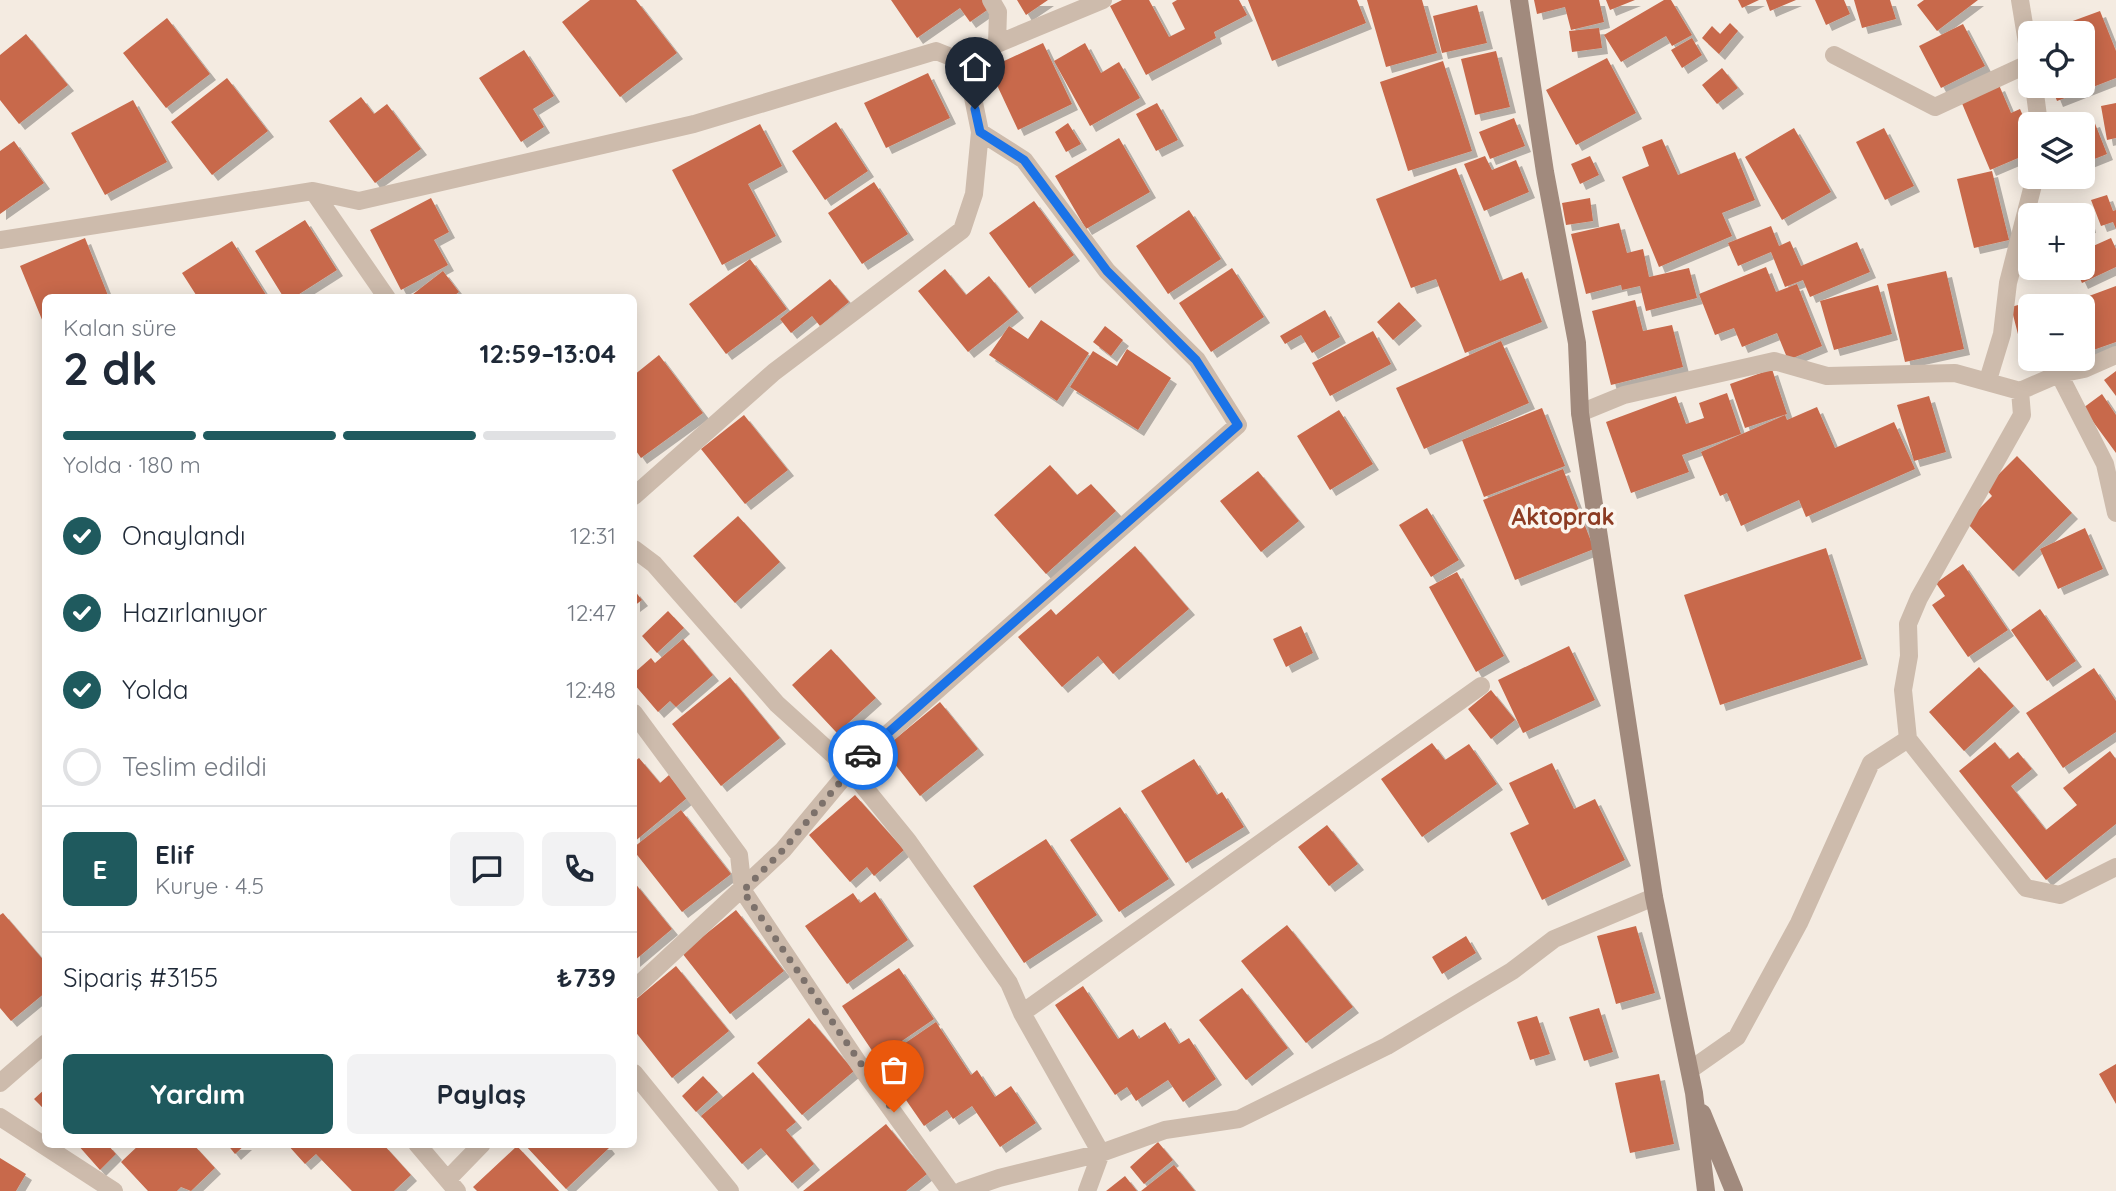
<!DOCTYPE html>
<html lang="tr">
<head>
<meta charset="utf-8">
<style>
  body { margin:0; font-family:Quicksand,sans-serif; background:#f2f2f3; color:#1f2937; height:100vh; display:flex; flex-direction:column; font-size:26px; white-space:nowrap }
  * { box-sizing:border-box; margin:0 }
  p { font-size:23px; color:#747a83 }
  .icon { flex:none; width:38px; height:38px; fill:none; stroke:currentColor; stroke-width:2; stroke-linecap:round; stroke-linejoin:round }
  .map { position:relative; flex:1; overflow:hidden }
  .side { position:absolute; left:42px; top:294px; width:595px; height:854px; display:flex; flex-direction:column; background:#fff; border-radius:10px; box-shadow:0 4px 18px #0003 }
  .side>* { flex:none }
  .controls { position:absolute; left:2018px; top:21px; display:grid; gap:14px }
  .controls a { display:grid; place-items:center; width:77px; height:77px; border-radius:10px; background:#fff; box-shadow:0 4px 18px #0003; font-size:35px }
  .pin { position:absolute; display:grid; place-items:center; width:60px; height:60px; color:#fff; margin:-72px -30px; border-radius:50% 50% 50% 0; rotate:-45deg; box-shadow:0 0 7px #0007 }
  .pin .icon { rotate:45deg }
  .courier { position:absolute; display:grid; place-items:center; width:70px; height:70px; margin:-35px; border:5px solid #1a73e8; border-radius:50%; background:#fff; color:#222; box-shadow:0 2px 9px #0007 }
  .head em { font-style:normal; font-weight:800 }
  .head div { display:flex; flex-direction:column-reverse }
  .head { display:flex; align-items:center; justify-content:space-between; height:119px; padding:0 21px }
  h1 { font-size:46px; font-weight:800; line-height:52px }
  .bar { display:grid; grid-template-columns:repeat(4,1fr); gap:10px 7px; align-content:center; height:84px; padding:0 21px }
  .bar i { height:9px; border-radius:5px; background:#e0e1e3 }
  .bar .on { background:#1f5a5e }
  .bar p { grid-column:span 4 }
  .line { display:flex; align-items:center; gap:18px; padding:0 21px; border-top:2px solid #e0e1e3 }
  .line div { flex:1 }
  .round { display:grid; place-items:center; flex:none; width:74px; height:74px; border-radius:10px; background:#f2f2f3 }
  ol { padding:0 21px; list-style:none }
  li { display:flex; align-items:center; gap:21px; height:77px }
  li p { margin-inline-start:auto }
  li .icon { padding:7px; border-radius:50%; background:#1f5a5e; color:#fff; stroke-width:4 }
  li:last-child { color:#747a83 }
  li i { width:38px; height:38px; border:4px solid #e0e1e3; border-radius:50% }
  .button { display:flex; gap:14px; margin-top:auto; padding:14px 21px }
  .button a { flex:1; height:80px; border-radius:10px; background:#1f5a5e; color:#fff; font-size:28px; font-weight:800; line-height:80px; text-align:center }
  .button a+a { background:#f2f2f3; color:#1f2937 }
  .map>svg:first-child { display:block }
</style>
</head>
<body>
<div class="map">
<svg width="2116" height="1191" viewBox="0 0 2116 1191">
  <defs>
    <filter id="shadow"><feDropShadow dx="6" dy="6" stdDeviation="0" flood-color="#0004"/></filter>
  </defs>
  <rect width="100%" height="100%" fill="#f4ebe1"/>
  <path fill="#c8694b" filter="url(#shadow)" d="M590,0h46l41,53 -57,44 -58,-75z
    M891,0h98l4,6 -23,16 -10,-14 -43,30z
    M1017,0h31l-22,15z
    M1122,0h27l20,37 16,-8 -13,-26 5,-3h62l8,15 -33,17 2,6 -70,37 -36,-69z
    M1248,0h109l9,23 -94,38z
    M1367,0h55l15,53 -51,14z
    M1534,0h65l5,22 -33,8 -6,-23 -28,7z
    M1606,0h29l-25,10z
    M1664,0h7l21,35 -20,11 -6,-10 -45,26 -17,-27z
    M1738,0h21l-17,8z
    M1766,0h30l-26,11z
    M1815,0h29l6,14 -24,11z
    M1854,0h36l6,19 -34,9z
    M1924,0h54l-41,31 -20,-26z
    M1477,5l10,38 -45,10 -9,-37z
    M2100,11l16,40v27l-59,23 -6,-15h31v-53h-8l-4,-11z
    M167,18l43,56 -44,34 -43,-55z
    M1730,23l8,8 -19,23 -17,-16 10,-12 8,8z
    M1963,24l22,42 -44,22 -22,-42z
    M1599,28l3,20 -30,4 -3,-21z
    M26,34l42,51 -49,39 -19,-24v-45z
    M1692,38l10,17 -20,13 -11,-18z
    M1043,43l29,61 -54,26 -29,-62z
    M1085,43l16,30 18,-11 21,36 -50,28 -36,-65z
    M524,50l30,46 -21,13 11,18 -23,15 -42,-64z
    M1496,51l14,56 -35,8 -14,-56z
    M1607,58l29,55 -60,32 -30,-55z
    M1443,61l29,90 -64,20 -28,-89z
    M1722,68l16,20 -21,16 -15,-19z
    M928,73l22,45 -64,30 -22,-45z
    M227,78l41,53 -56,44 -41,-53z
    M1999,85l12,28 9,-4 10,23v21l-40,17 -29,-69z
    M361,97l13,17 13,-10 34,45 -46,34 -46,-62z
    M133,100l34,62 -62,33 -34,-62z
    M1157,103l21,37 -22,11 -20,-37z
    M2116,103v35l-9,2 -6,-34z
    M1514,118l11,28 -35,13 -11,-27z
    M2094,121l13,33 -25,10v-39z
    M836,122l32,49 -43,29 -33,-49z
    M1068,123l13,21 -15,8 -11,-20z
    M760,124l22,42 -34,18 28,52 -54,29 -50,-95z
    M1794,128l37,64 -49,28 -37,-63z
    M1884,128l30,58 -29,14 -29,-58z
    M1119,138l31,54 -64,37 -31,-53z
    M1662,139l16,36 57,-23 20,48 -33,13 10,23 -73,31 -37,-90 27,-11 -7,-19z
    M14,141l30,42 -44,31v-63z
    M1485,156l7,14 24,-10 13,32 -45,19 -20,-47z
    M1590,156l9,19 -19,9 -9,-20z
    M1456,168l44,113 22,-9 20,50 -77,31 -29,-74 -25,9 -35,-89z
    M1992,171l17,69 -35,8 -17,-69z
    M874,182l34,52 -46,30 -34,-51z
    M2107,195l6,16 3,-1v19l-3,-7 -12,4 -10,-26z
    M431,198l18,34 -15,8 14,25 -47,25 -31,-60z
    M1590,198l3,23 -27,4 -4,-22z
    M1034,201l40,54 -45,33 -40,-55z
    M2085,205l5,22 -8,1v-13h-12l-1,-6z
    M1189,210l32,49 -53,35 -32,-48z
    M305,220l32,50 -44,28h-9l-29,-47z
    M1619,223l8,30 16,-4 6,28 40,-9 8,30 -51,13 -6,-25 -18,4 -1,-5 -35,9 -15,-60z
    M1771,226l8,20 11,-5 11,25 56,-24 13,30 -60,25 -7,-17 -18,7 -14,-35 -33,14 -10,-23z
    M85,238l24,60h-63l-1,29 -25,-61z
    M2111,238l5,11v18l-34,16 -7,-15h7v-17z
    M232,241l36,57h-70l-16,-25z
    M750,259l37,50 -61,45 -37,-50z
    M1766,267l10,25 21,-8 25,62 -34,14 -11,-27 -35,14 -8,-19 -19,7 -16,-41z
    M1232,268l32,49 -53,35 -32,-49z
    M945,269l21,26 23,-19 29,36 -50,40 -50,-61z
    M443,271l16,21 -8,6h-43z
    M1946,271l18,78 -59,13 -18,-78z
    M830,279l19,23 -29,24 -8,-10 -21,17 -11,-14z
    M1878,285l14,49 -58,16 -14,-49z
    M2116,286v56l-34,12v-48h-20z
    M1635,300l8,31 29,-6 11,42 -72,18 -19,-74z
    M2036,300l2,6h-8v34l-10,2 -9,-35z
    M1399,302l17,18 -23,20 -16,-18z
    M1325,310l15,27 -28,16 -11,-18 -16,9 -5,-8z
    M1041,320l48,33 -32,48 -68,-46 20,-29 19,13z
    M1105,326l18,14 -12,16 -18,-14z
    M1373,331l18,33 -61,32 -18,-33z
    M1501,341l28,62 -105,46 -28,-61z
    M1127,349l44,29 -33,52 -68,-43 23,-36 24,15z
    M659,355l44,58 -62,45 -7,-10v-73z
    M1772,369l15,45 -42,14 -15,-44z
    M2116,371v25l-12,-16z
    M1727,393l14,41 -59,21 7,17 -58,21 -25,-71 70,-26 10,28 18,-6 -5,-15z
    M2102,394l14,21v38l-33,-45z
    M1929,396l17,56 -32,9 -17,-56z
    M1817,407l18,41 59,-26 21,47 -109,48 -7,-17 -58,26 -14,-33 -7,3 -19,-44 84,-37 2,5z
    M1542,408l23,58 -81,31 -22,-57z
    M1339,410l34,54 -43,26 -33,-54z
    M744,415l44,55 -43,34 -44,-55z
    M2017,456l55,57 -59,58 -47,-49 26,-26 -7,-8z
    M1050,465l27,30 14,-11 25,27 -70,63 -52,-59z
    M1563,469l31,80 -79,31 -32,-80z
    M1258,471l41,50 -38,31 -41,-51z
    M1427,508l32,52 -28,17 -32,-52z
    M738,516l42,46 -45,41 -42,-47z
    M2085,528l18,41 -45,20 -18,-40z
    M1135,546l54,63 -76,65 -15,-18 -36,31 -44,-50 33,-28 5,6z
    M1826,548l36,111 -142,46 -36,-110z
    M1963,564l45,66 -40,27 -36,-52 13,-9 -9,-13z
    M1457,572l47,84 -28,16 -47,-85z
    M634,590l8,10 -8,6z
    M2040,609l36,52 -29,20 -36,-51z
    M668,611l16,17 -27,25 -15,-17z
    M1301,626l12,27 -27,14 -13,-28z
    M683,639l30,36 -37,32 -6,-6 -12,11 -24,-28v-11l17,-15 4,5z
    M1569,646l26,54 -72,33 -25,-53z
    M831,649l45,49 -39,35 -45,-48z
    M1979,667l35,39 -50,45 -35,-39z
    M2094,668l22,33v31l-53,36 -37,-55z
    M730,677l50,61 -59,48 -49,-62z
    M1491,690l24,30 -24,19 -23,-30z
    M940,702l38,47 -58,47 -37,-47z
    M1995,742l14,17 9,-7 14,17 -21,17 35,44 31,-25 -14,-17 47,-37 6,8v65l-70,56 -87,-109z
    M1432,743l13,17 24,-16 28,40 -75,53 -41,-58z
    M639,758l21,25 9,-8 18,23 -53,44v-80z
    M1194,759l23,36 5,-3 22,35 -58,36 -45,-72z
    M1552,763l22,46 21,-10 30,61 -83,40 -32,-67 19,-9 -20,-41z
    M855,795l49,55 -30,26 -7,-9 -17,15 -41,-47z
    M1120,807l49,72 -50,33 -49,-72z
    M681,810l50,64 -49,38 -48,-61v-4z
    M1327,825l31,39 -29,22 -31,-39z
    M1046,839l51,76 -73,48 -51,-77z
    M634,882l38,47 -38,32z
    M875,892l33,48 -61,44 -42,-58 48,-33 7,10z
    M736,910l48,61 -54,43 -48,-61z
    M3,913l43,50v29l-35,29 -11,-13v-93z
    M1287,925l66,82 -47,36 -65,-82z
    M1636,926l19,67 -39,11 -19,-68z
    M1466,936l10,17 -34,21 -10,-17z
    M676,966l53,65 -57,47 -38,-48v-29z
    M899,968l35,51 -57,39 -35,-52z
    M1083,986l35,53 15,-10 6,10 26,-17 14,22 10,-6 27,41 -33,23 -15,-22 -32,21 -9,-14 -12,8 -60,-90z
    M1242,988l46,60 -42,32 -47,-60z
    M1599,1008l14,44 -29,9 -15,-44z
    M1537,1016l13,38 -20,6 -13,-38z
    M809,1018l45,53 -52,44 -45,-52z
    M936,1022l35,53 6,-5 18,27 16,-11 25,37 -36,24 -28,-41 -19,13 -6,-9 -23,16 -45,-65z
    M2116,1064v40l-17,-30z
    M753,1072l43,50 -10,8 28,34 -22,19 -31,-35 -19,16 -41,-48z
    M1659,1074l15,70 -44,9 -15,-70z
    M703,1076l15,16 -22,20 -14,-16z
    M46,1088v23l-12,-12z
    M886,1124l41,50 -21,17h-103z
    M1158,1142l15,18 -29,24 -14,-17z
    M77,1144h30l9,10 -16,16z
    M140,1144h53l22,24 -24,23 -10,-4 -4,4h-29l-27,-29z
    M227,1144h19l-11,10z
    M287,1144h96l28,31 -17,16h-42l-36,-37 -11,10z
    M524,1144h82l3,4 -43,41z
    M517,1146l42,45h-82l-4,-4z
    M0,1158l26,16 -10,17h-16z
    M1174,1165l21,26h-54z
    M1125,1176l12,15h-31z"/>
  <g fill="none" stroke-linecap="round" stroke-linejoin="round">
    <path stroke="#cdbbac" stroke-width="18" d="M991,0l7,12 -1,32
      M2020,0l10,61
      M1834,55l101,52 95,-44
      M2034,86l5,38
      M313,191l74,107
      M0,240l313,-49 46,10 335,-77 242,-73 30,12 31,-19 106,-44
      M2059,374l25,-5 32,-14
      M1988,380l14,-46 6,-51 27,-106
      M2020,391l2,24 -103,183 -11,26 1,32 -6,34 5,49 118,149 34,7 56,-28
      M1580,413l44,-18 150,-34 53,15 128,-3 65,18 39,-17 46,90 11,49
      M634,496l140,-124 188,-142 12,-36 6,-62 -14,-69
      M634,549l20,15 123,140 74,67 57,70 101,142 13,30 79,140 -14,38
      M634,713l105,142 4,36 122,182 85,118
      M634,989l149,-139 75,-90 380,-335 -41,-65 -90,-89 -83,-111 -44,-28
      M1022,1013l459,-327
      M1690,1070l47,-33 62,-114 72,-160 37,-24
      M634,1073l96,118
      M0,1083l46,-40
      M0,1117l114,74
      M417,1144l40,47
      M448,1179l34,-35
      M961,1191l38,-13 102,-25 64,-23 74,-11 148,-73 125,-75 42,-32 100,-42"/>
    <path stroke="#a18a7d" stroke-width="18" d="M1519,0l26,172 32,171 3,70 74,484 40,196 12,98
      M1702,1113l32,78"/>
  </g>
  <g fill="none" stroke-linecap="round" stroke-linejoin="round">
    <path stroke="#7c716b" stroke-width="7" stroke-dasharray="0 12.6" d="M863,755l-80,95 -40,41 151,221"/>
    <path stroke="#1a73e8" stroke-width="9" d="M863,755l375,-330 -42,-65 -89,-89 -83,-111 -44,-28 -5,-23"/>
  </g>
  <g text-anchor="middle" stroke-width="7" stroke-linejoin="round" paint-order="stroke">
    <g font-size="23" font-weight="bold" fill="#8c3b22" stroke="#fbf5ee">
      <text x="1563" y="525">Aktoprak</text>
    </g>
  </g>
</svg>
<div class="controls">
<a><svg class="icon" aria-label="locate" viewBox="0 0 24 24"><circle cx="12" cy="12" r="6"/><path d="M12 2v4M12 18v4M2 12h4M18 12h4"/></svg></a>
<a><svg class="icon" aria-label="layers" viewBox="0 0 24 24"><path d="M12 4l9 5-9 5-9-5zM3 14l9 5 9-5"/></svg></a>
<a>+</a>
<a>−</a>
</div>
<div class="pin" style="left:894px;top:1112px;background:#ea580c"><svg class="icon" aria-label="bag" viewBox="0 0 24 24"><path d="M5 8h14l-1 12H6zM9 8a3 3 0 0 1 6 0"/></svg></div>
<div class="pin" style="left:975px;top:109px;background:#1f2937"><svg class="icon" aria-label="home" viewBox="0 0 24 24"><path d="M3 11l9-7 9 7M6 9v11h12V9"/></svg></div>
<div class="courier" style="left:863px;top:755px"><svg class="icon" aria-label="car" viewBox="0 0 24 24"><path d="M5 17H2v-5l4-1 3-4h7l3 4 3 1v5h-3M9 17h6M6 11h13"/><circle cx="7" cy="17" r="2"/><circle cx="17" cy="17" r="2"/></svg></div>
<section class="side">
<div class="head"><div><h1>2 dk</h1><p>Kalan süre</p></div><em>12:59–13:04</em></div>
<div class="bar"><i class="on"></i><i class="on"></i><i class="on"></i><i></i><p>Yolda · 180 m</p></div>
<ol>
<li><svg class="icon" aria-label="check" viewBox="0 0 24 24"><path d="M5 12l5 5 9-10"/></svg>Onaylandı<p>12:31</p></li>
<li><svg class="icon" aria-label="check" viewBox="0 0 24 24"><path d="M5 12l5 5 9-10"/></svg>Hazırlanıyor<p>12:47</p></li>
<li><svg class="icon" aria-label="check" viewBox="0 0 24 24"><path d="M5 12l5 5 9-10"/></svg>Yolda<p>12:48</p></li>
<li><i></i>Teslim edildi</li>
</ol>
<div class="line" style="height:126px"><b class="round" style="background:#1f5a5e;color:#fff">E</b><div><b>Elif</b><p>Kurye · 4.5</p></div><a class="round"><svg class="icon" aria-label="chat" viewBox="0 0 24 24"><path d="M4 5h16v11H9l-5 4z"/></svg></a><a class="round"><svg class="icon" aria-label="phone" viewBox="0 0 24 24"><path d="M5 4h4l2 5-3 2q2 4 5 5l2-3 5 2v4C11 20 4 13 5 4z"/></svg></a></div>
<div class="line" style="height:91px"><div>Sipariş #3155</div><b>₺739</b></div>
<div class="button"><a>Yardım</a><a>Paylaş</a></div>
</section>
</div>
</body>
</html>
